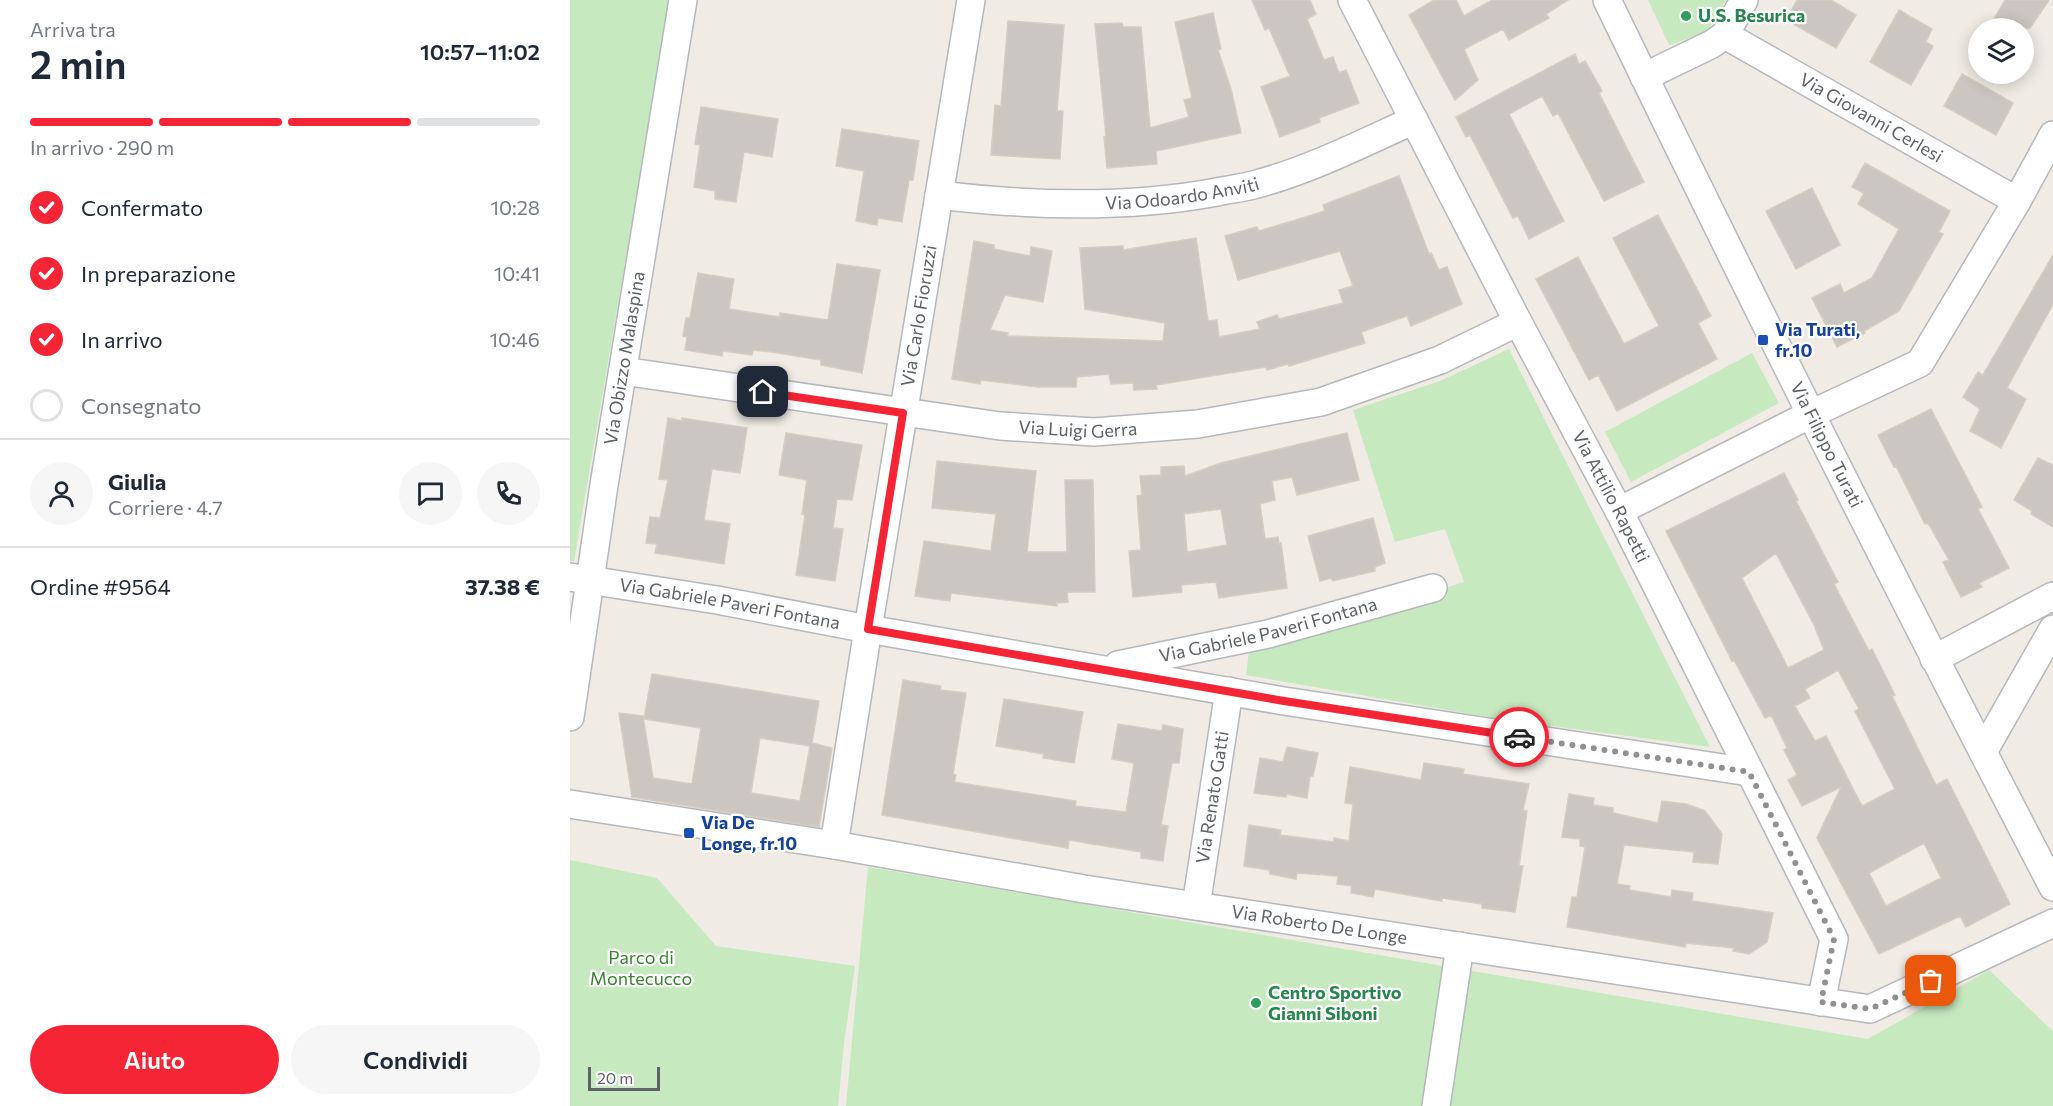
<!DOCTYPE html>
<html lang="it">
<head>
<meta charset="utf-8">
<style>
  body { margin:0; font-family:Commissioner,sans-serif; background:#f6f6f7; color:#1f2937; height:100vh; display:flex; flex-direction:column; font-size:22px; white-space:nowrap }
  * { box-sizing:border-box; margin:0 }
  p { font-size:20px; color:#747a83 }
  .icon { flex:none; width:33px; height:33px; fill:none; stroke:currentColor; stroke-width:2; stroke-linecap:round; stroke-linejoin:round }
  .map { position:relative; flex:1; overflow:hidden }
  .panel { display:flex; flex-direction:column; background:#fff; width:570px }
  .panel>* { flex:none }
  .tools { position:absolute; left:1398px; top:18px; display:grid; gap:12px }
  .tools a { display:grid; place-items:center; width:66px; height:66px; border-radius:50%; background:#fff; box-shadow:0 3px 15px #0003; font-size:30px }
  .scale { position:absolute; left:18px; bottom:15px; width:72px; box-sizing:border-box; padding-left:6px; border:3px solid #5c6266; border-top:0; font-size:16px; line-height:21px; white-space:nowrap; color:#5c6266; -webkit-text-stroke:4px #fff; paint-order:stroke }
  .pin { position:absolute; display:grid; place-items:center; width:51px; height:51px; color:#fff; margin:-26px; border-radius:12px; box-shadow:0 3px 9px #0006 }
  .courier { position:absolute; display:grid; place-items:center; width:60px; height:60px; margin:-30px; border:4px solid #f52536; border-radius:50%; background:#fff; color:#222; box-shadow:0 2px 8px #0007 }
  .headline em { font-style:normal; font-weight:600 }
  .headline div { display:flex; flex-direction:column-reverse }
  .headline { display:flex; align-items:center; justify-content:space-between; height:102px; padding:0 30px }
  h1 { font-size:39px; font-weight:600; line-height:45px }
  .bar { display:grid; grid-template-columns:repeat(4,1fr); gap:9px 6px; align-content:center; height:72px; padding:0 30px }
  .bar i { height:8px; border-radius:4px; background:#e0e1e3 }
  .bar .active { background:#f52536 }
  .bar p { grid-column:span 4 }
  .line { display:flex; align-items:center; gap:15px; padding:0 30px; border-top:2px solid #e0e1e3 }
  .line div { flex:1 }
  .round { display:grid; place-items:center; flex:none; width:63px; height:63px; border-radius:32px; background:#f6f6f7 }
  ol { padding:0 30px; list-style:none }
  li { display:flex; align-items:center; gap:18px; height:66px }
  li p { margin-inline-start:auto }
  li .icon { padding:6px; border-radius:50%; background:#f52536; color:#fff; stroke-width:4 }
  li:last-child { color:#747a83 }
  li i { width:33px; height:33px; border:3px solid #e0e1e3; border-radius:50% }
  .action { display:flex; gap:12px; margin-top:auto; padding:12px 30px }
  .action a { flex:1; height:69px; border-radius:36px; background:#f52536; color:#fff; font-size:24px; font-weight:600; line-height:69px; text-align:center }
  .action a+a { background:#f6f6f7; color:#1f2937 }
  main { display:flex; flex:1; min-height:0 }
  .map>svg:first-child { display:block }
</style>
</head>
<body>
<main>
<section class="panel">
<div class="headline"><div><h1>2 min</h1><p>Arriva tra</p></div><em>10:57–11:02</em></div>
<div class="bar"><i class="active"></i><i class="active"></i><i class="active"></i><i></i><p>In arrivo · 290 m</p></div>
<ol>
<li><svg class="icon" aria-label="check" viewBox="0 0 24 24"><path d="M5 12l5 5 9-10"/></svg>Confermato<p>10:28</p></li>
<li><svg class="icon" aria-label="check" viewBox="0 0 24 24"><path d="M5 12l5 5 9-10"/></svg>In preparazione<p>10:41</p></li>
<li><svg class="icon" aria-label="check" viewBox="0 0 24 24"><path d="M5 12l5 5 9-10"/></svg>In arrivo<p>10:46</p></li>
<li><i></i>Consegnato</li>
</ol>
<div class="line" style="height:108px"><a class="round"><svg class="icon" aria-label="person" viewBox="0 0 24 24"><circle cx="12" cy="8" r="4"/><path d="M4 21q1-7 8-7t8 7"/></svg></a><div><b>Giulia</b><p>Corriere · 4.7</p></div><a class="round"><svg class="icon" aria-label="chat" viewBox="0 0 24 24"><path d="M4 5h16v11H9l-5 4z"/></svg></a><a class="round"><svg class="icon" aria-label="phone" viewBox="0 0 24 24"><path d="M5 4h4l2 5-3 2q2 4 5 5l2-3 5 2v4C11 20 4 13 5 4z"/></svg></a></div>
<div class="line" style="height:78px"><div>Ordine #9564</div><b>37.38 €</b></div>
<div class="action"><a>Aiuto</a><a>Condividi</a></div>
</section>
<div class="map">
<svg width="1483" height="1106" viewBox="0 0 1483 1106">
  <rect width="100%" height="100%" fill="#f0ebe4"/>
  <path fill="#c6e9bf" d="M0,0h100l-96,561h-4z
    M1078,0h78l-19,32 -38,13z
    M939,349l201,398 -210,-28 -254,-44 3,-24 215,-69 -19,-53 -50,13 -42,-132 87,-29z
    M1182,353l27,50 -148,79 -26,-50z
    M0,860l87,18 59,68 139,20 -11,77 -6,63h-268z
    M298,867l1000,172 121,-69 64,61v75h-1207z"/>
  <path fill="#cbc6c1" stroke="#d5ccc2" stroke-width="1.5" fill-rule="evenodd" d="M682,0h58l6,14 -9,5 17,41 9,-3 6,16 7,-3 13,33 -40,15 1,4 -40,15 -19,-50 29,-11 -21,-48 -4,2z
    M864,0h22l8,16 28,-16h76l-22,14 3,4 -40,22 -6,-11 -39,20 14,31 -23,20 -46,-85z
    M1227,0h34l25,15 -20,33 -50,-28z
    M1435,0h44l-19,28h-41z
    M1329,10l33,19 -6,13 7,4 -22,39 -41,-23z
    M643,13l8,36 -3,1 13,39 10,44 -85,18 1,13 -50,4 -3,-31 2,-1 -11,-112 27,-1 1,4h18l9,101 39,-11 -5,-17 8,-2 -17,-76z
    M438,21l56,4 -7,86h6l-3,48 -69,-4 4,-50 6,1z
    M1005,54l4,10 6,-3 17,30 -3,2 45,89 -40,19 -46,-88 -5,3 -11,-20 -33,18 55,107 -35,18 -11,-23 -5,2 -43,-83 -4,2 -10,-20z
    M1392,74l51,29 -17,32 -52,-29z
    M131,107l77,12 -6,38 -28,-5 -8,50 -21,-3v-8l-21,-4 6,-42 -5,-1z
    M272,129l77,12 -6,39h-4l-7,42 -24,-4 -1,7 -21,-4 8,-50 -28,-5z
    M1295,163l85,48 -11,21 4,2 -44,77 -35,20 1,2 -28,14 -25,-49 28,-14 4,9 28,-15 27,-49 -41,-25 6,-11 -12,-6z
    M829,176l30,78 2,-1 8,17 8,-3 15,37 -51,22 -4,-10 -46,16 4,11 -76,23 -1,-2 -21,6 -1,-3 -110,18 1,4 -23,1 -1,-7 -22,1 -2,-10 -32,3 -1,10h-38l-57,-7 -1,4 -28,-5 22,-138 20,4v4l36,7 1,-9 21,4 -9,51 -38,-7 -15,35 18,3 -1,3 156,5 2,-18 -80,-14 -5,-61 43,-2v4l73,-12 12,83 9,-1 2,17 41,-8 -3,-7 20,-7 2,4 64,-16 -4,-13 14,-4 -13,-35 -102,29 -13,-44 32,-9 2,4 66,-20 -2,-6z
    M1242,188l28,57 -44,24 -30,-58z
    M1088,215l53,101 -13,7 19,36 -100,52 -19,-36 -9,5 -53,-101 42,-22 46,87 35,-18 -46,-88z
    M1483,255v49l-46,84 19,11 -25,49 -31,-17 10,-22 -17,-12 15,-25 5,3z
    M267,264l43,6 -18,103 -41,-8v-5l-49,-8 -19,-2 -1,5 -29,-4 -1,5 -37,-6 2,-13 -4,-1 3,-18h4l8,-45 36,6 -5,30 51,8v-4l48,7z
    M1361,409l51,98 -4,2 31,59 -30,15 3,4 -21,10 -18,-35 6,-2 -21,-37 -3,1 -29,-58 -2,1 -16,-32z
    M98,418l14,3v-3l65,10 -7,45 -28,-4 -8,51 26,4 -6,40 -69,-11 2,-9 -11,-1 4,-26 10,1 8,-38 -9,-1z
    M216,433l76,12 -10,55 -15,-1 -4,29 10,1 -8,52 -39,-6 9,-60 -3,-1 5,-34 -28,-5z
    M777,433l12,47 -62,15 -5,-18 -20,4 3,19 -15,4 5,35 13,-2 1,7 2,-1 6,45 -68,10 -3,-16 -35,3 1,7 -49,5 -4,-46 12,-1 -4,-54 5,-1 -2,-19 21,-1v-8l23,-1 1,10 36,-13zM651,509l6,36 -40,7 -3,-38z
    M1468,458l15,7v62l-22,-13 1,-3 -18,-11z
    M367,461l99,10 -9,81h40l-2,-72h28l2,112h-28l1,10 -11,1v3l-106,-13 -1,8 -35,-5 9,-55 67,10 5,-37 -64,-6z
    M1214,473l14,27 -2,1 42,81 -4,2 35,67 3,-2 23,46 -3,1 44,89 11,-6 63,125 -44,23 -6,-11 -81,38 -62,-116 24,-51 -39,19 -14,-26 9,-5 -13,-25 3,-2 -16,-33 -6,3 -31,-58 -2,1 -66,-130zM1206,553l38,72 10,25 -36,18 -46,-90zM1268,670l21,39 -4,2 40,78 -33,17 -36,-70 -11,5 -20,-35 15,-8 -5,-9zM1354,843l17,35 -55,28 -17,-33z
    M803,518l12,45 -10,4v4l-42,10 -2,-3 -11,3 -12,-45z
    M82,674l167,27 -7,42 20,5 -13,79 -187,-30 -13,-84 24,3 10,62 39,6 9,-56 -57,-9zM190,738l50,8 -10,55 -49,-8z
    M333,680l38,6 -1,4 26,3 -13,81 3,1 -2,7 122,19 -1,5 51,6 8,-49 -22,-4 6,-35 44,7 1,-6 20,4 -4,34h-7l-11,62 7,1 -5,35 -22,-3v-6l-72,-12 -1,8 -186,-33z
    M434,699l79,13 -9,51 -31,-5 1,-4 -48,-8z
    M717,747l31,6 -5,23h-3l-3,22 -21,-4v3l-32,-4 6,-35 23,4z
    M854,763l40,6 -1,5 66,10 -6,26 4,1 -8,55h4l-8,46 -33,-4v-4l-40,-6v3l-67,-12 -2,8 -22,-4 1,-7 -15,-2 1,-8 -41,-3 -1,6 -26,-5 -1,-4 -25,-4 5,-41 32,5 -1,5 54,7v-4l15,3 4,-37 -8,-1 5,-36 71,13z
    M999,794l25,4 -1,7 20,3v5l45,10 4,-22 24,3 19,7 17,23 -4,30 -25,-2 1,-10 -70,-7 -7,39 13,2 -1,4 42,7 1,-7 21,3 -1,8 81,12 -6,29 -18,12 -16,-3 1,-3 -48,-5 -1,4 -118,-20 5,-30h5l8,-50 -5,-1v-7l-18,-2z"/>
  <g fill="none" stroke-linecap="round" stroke-linejoin="round">
    <defs>
      <g id="minor">
        <path id="s1" d="M782,0l166,322 101,189 215,428 -13,63"/>
        <path id="s2" d="M1037,0c144,298 293,594 446,887"/>
        <path id="s3" d="M1155,35l292,166"/>
        <path d="M1074,77l68,-33 13,-9 19,-35"/>
        <path id="s4" d="M369,195c92,11 187,14 278,-3 13,-3 27,-4 40,-8 55,-15 106,-41 157,-64"/>
        <path id="s5" d="M53,371l377,55 94,6 104,-8 123,-22 119,-42 78,-38"/>
        <path d="M1049,511l192,-97 109,-51 97,-162 36,-66"/>
        <path id="s6" d="M0,577l147,23 151,29 416,72 465,71"/>
        <path d="M1364,659l119,-63"/>
        <path id="s7" d="M548,665l150,-31 165,-46"/>
        <path id="s8" d="M0,717l34,-232 79,-485"/>
        <path d="M1413,752l70,-123"/>
        <path id="s9" d="M0,804l264,41 250,44 786,120 183,-86"/>
        <path id="s10" d="M264,845l34,-216 103,-629"/>
        <path id="s11" d="M626,906l33,-215"/>
        <path d="M866,1106l24,-160"/>
      </g>
    </defs>
    <use href="#minor" stroke="#b5b8bc" stroke-width="30"/>
    <use href="#minor" stroke="#fff" stroke-width="27"/>
  </g>
  <g fill="none" stroke-linecap="round" stroke-linejoin="round">
    <path stroke="#909292" stroke-width="6" stroke-dasharray="0 10.8" d="M949,737l230,35 85,167 -13,63 49,7 61,-28"/>
    <path stroke="#f52536" stroke-width="8" d="M193,392l140,21 -35,216 416,72 235,36"/>
  </g>
  <g fill="#2e9e5b" stroke="#fff" stroke-width="2">
    <circle cx="1116" cy="16" r="6"/>
    <circle cx="686" cy="1003" r="6"/>
  </g>
  <g fill="#1a4fb4" stroke="#fff" stroke-width="2">
    <rect x="1187" y="334" width="12" height="12" rx="3"/>
    <rect x="113" y="827" width="12" height="12" rx="3"/>
  </g>
  <g text-anchor="middle" stroke-width="4.5" stroke-linejoin="round" paint-order="stroke">
    <g font-size="18" font-weight="bold" fill="#27864d" stroke="#fff" text-anchor="start">
      <text x="1128" y="22">U.S. Besurica</text>
      <text x="698" y="999">Centro Sportivo<tspan x="698" dy="21">Gianni Siboni</tspan></text>
    </g>
    <g font-size="18" fill="#5c6266" stroke="#fff">
      <text dy="6" stroke="none"><textPath href="#s3" startOffset="168">Via Giovanni Cerlesi</textPath></text>
      <text dy="6" stroke="none"><textPath href="#s4" startOffset="244">Via Odoardo Anviti</textPath></text>
      <text dy="6" stroke="none"><textPath href="#s10" startOffset="536">Via Carlo Fioruzzi</textPath></text>
      <text dy="6" stroke="none"><textPath href="#s8" startOffset="363">Via Obizzo Malaspina</textPath></text>
      <text dy="6" stroke="none"><textPath href="#s5" startOffset="459">Via Luigi Gerra</textPath></text>
      <text dy="6" stroke="none"><textPath href="#s2" startOffset="496">Via Filippo Turati</textPath></text>
      <text dy="6" stroke="none"><textPath href="#s1" startOffset="560">Via Attilio Rapetti</textPath></text>
      <text dy="6" stroke="none"><textPath href="#s6" startOffset="162">Via Gabriele Paveri Fontana</textPath></text>
      <text dy="6" stroke="none"><textPath href="#s7" startOffset="154">Via Gabriele Paveri Fontana</textPath></text>
      <text dy="6" stroke="none"><textPath href="#s11" startOffset="110">Via Renato Gatti</textPath></text>
      <text dy="6" stroke="none"><textPath href="#s9" startOffset="759">Via Roberto De Longe</textPath></text>
    </g>
    <g font-size="18" font-weight="bold" fill="#164399" stroke="#fff" text-anchor="start">
      <text x="1205" y="336">Via Turati,<tspan x="1205" dy="21">fr.10</tspan></text>
      <text x="131" y="829">Via De<tspan x="131" dy="21">Longe, fr.10</tspan></text>
    </g>
    <g font-size="18" fill="#38832e" stroke="#fff">
      <text x="71" y="964">Parco di<tspan x="71" dy="21">Montecucco</tspan></text>
    </g>
  </g>
</svg>
<div class="tools">
<a><svg class="icon" aria-label="layers" viewBox="0 0 24 24"><path d="M12 4l9 5-9 5-9-5zM3 14l9 5 9-5"/></svg></a>
</div>
<div class="scale">20 m</div>
<div class="pin" style="left:1361px;top:981px;background:#ea580c"><svg class="icon" aria-label="bag" viewBox="0 0 24 24"><path d="M5 8h14l-1 12H6zM9 8a3 3 0 0 1 6 0"/></svg></div>
<div class="pin" style="left:193px;top:392px;background:#1f2937"><svg class="icon" aria-label="home" viewBox="0 0 24 24"><path d="M3 11l9-7 9 7M6 9v11h12V9"/></svg></div>
<div class="courier" style="left:949px;top:737px"><svg class="icon" aria-label="car" viewBox="0 0 24 24"><path d="M5 17H2v-5l4-1 3-4h7l3 4 3 1v5h-3M9 17h6M6 11h13"/><circle cx="7" cy="17" r="2"/><circle cx="17" cy="17" r="2"/></svg></div>
</div>
</main>
</body>
</html>
